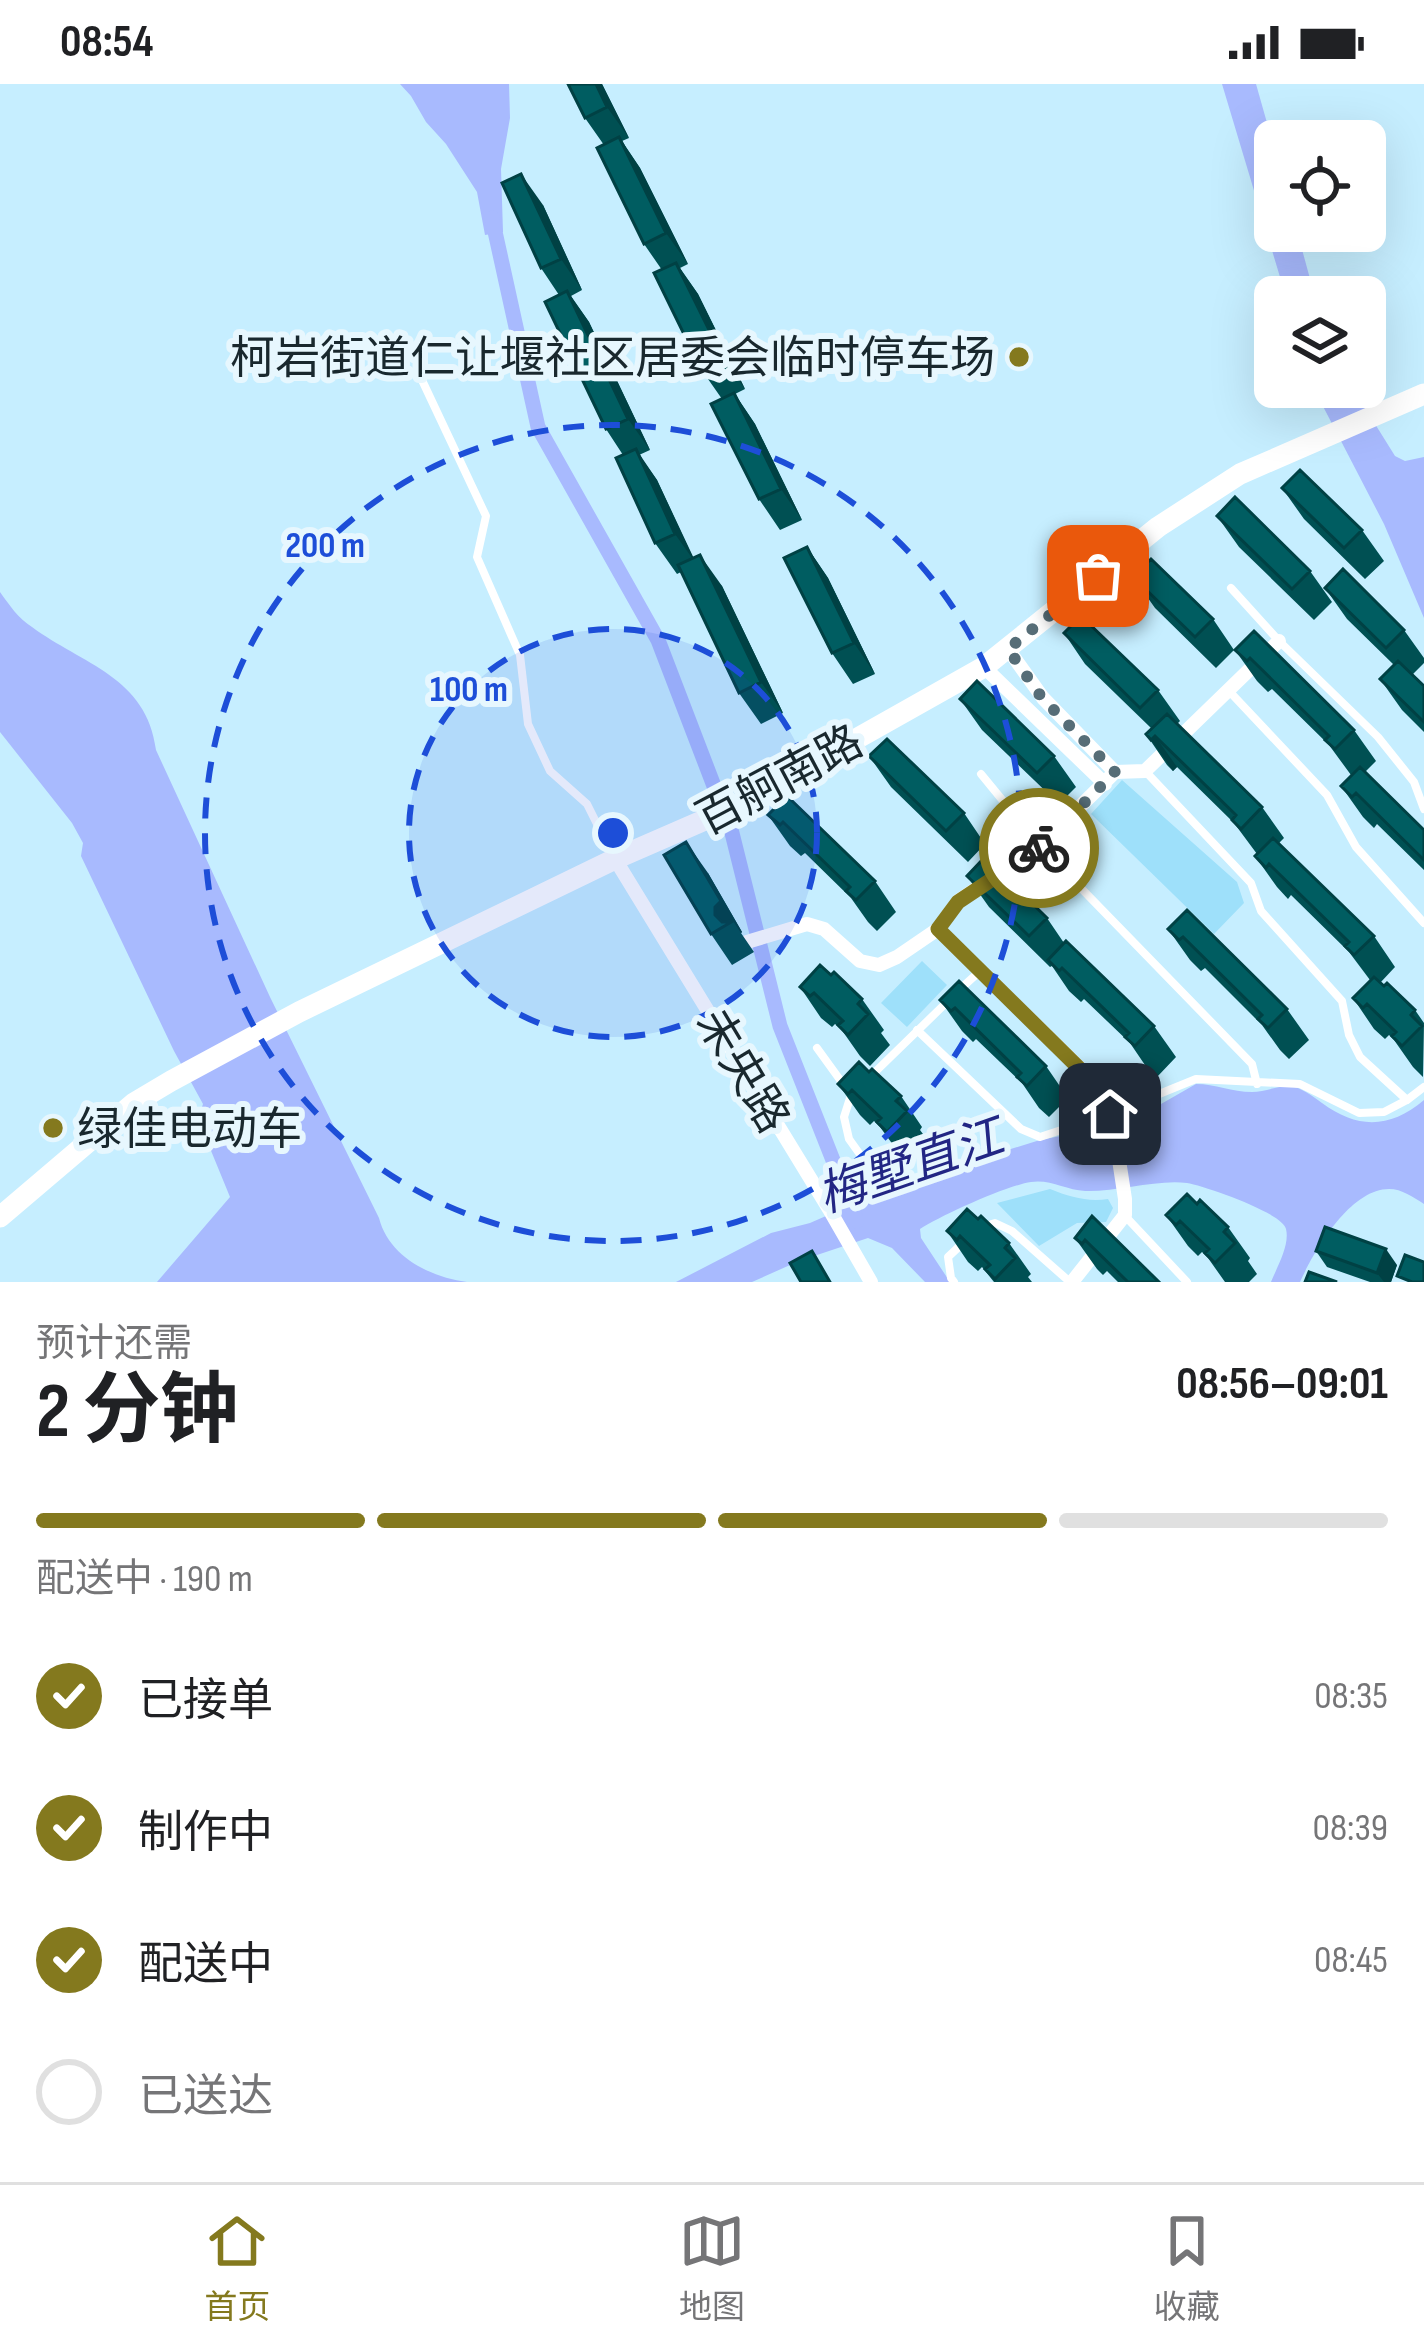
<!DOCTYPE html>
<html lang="zh">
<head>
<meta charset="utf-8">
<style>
  body { margin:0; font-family:"Sofia Sans Condensed","Noto Sans SC",sans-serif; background:#f2f2f2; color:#202124; height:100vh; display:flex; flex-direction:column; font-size:45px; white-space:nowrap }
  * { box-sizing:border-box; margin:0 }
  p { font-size:39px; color:#757577 }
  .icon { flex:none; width:66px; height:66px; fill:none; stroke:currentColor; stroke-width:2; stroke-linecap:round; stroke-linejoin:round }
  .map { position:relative; height:1198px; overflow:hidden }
  .details { display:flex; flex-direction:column; background:#fff; flex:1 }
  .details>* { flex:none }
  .tools { position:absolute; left:1254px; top:36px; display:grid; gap:24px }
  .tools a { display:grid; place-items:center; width:132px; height:132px; border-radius:18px; background:#fff; box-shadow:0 12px 48px #0002; font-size:60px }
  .pin { position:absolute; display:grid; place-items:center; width:102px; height:102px; color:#fff; margin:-51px; border-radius:24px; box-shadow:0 6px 18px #0006 }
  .courier { position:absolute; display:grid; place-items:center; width:120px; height:120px; margin:-60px; border:9px solid #84791e; border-radius:50%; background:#fff; color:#222; box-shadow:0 3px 15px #0007 }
  .headline em { font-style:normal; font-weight:700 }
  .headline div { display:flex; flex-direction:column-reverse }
  .headline { display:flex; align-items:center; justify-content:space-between; height:204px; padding:0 36px }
  h1 { font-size:78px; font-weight:700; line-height:90px }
  .bar { display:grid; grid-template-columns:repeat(4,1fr); gap:18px 12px; align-content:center; height:144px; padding:0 36px }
  .bar i { height:15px; border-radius:9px; background:#e0e0e0 }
  .bar .active { background:#84791e }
  .bar p { grid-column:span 4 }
  ol { padding:0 36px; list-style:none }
  li { display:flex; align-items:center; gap:36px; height:132px }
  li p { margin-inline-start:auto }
  li .icon { padding:12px; border-radius:50%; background:#84791e; color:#fff; stroke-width:4 }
  li:last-child { color:#757577 }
  li i { width:66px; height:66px; border:6px solid #e0e0e0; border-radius:50% }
  .status { display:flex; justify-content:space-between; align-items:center; height:84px; padding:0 60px; background:#fff; direction:ltr }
  .status svg { height:33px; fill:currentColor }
  .menu { display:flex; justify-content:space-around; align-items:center; height:168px; border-top:3px solid #e0e0e0; background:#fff; font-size:33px; color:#757577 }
  .menu a { display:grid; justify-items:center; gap:6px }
  .menu .active { color:#84791e }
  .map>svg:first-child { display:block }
</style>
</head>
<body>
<div class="status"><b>08:54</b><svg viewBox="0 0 49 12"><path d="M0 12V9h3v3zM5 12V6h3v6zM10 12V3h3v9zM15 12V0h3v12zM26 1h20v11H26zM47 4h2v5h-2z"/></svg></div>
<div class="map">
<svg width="1424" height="1198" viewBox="0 0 1424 1198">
  <rect width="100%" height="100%" fill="#c6eeff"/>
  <path fill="#9ee0fa" d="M1122,696l115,102 7,21 -30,31 -123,-120z
    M922,877l25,24 -40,42 -26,-24z
    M1050,1105c20,8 37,13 58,10l5,9 -7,14 -29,1 -38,23 -42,-43z"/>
  <path fill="#a8bafe" d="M400,0h109l1,34 -9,51 2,63 -18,3 -8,-43 -31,-48 -20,-22 -15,-26z
    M1222,0h34l19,67v80h22l18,66h-29z
    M1313,303h39l43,69 10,5 19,-4v161l-40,-94z
    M0,508c10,14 18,26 32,35 50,37 115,50 124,123l114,247 109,221c10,39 51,59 88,64h-310l73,-85 -32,-78 5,-15 -29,-53 -93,-195 2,-13 -11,-20 -72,-91z
    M1196,1000c19,0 36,8 56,8 12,0 25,-6 37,-6 12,1 23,10 33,17 35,26 68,26 102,-3v104c-11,-7 -22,-15 -35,-15 -39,0 -75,62 -89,93h-29c6,-15 19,-37 15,-53 -3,-16 -81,-43 -99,-46 -29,-4 -71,9 -102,8 -19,-1 -35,-12 -54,-9 -23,3 -91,34 -111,47l1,9 29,44h-25l-33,-34 -24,-10 -69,23 -47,21h-76l95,-49 39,-10 57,-25h8l81,-32 84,-26 67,-13 54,-23z"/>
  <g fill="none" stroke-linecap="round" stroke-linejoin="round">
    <path stroke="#a8bafe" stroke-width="15" d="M492,134l46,209 120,213 74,193 48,193 77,195"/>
    <path stroke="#fff" stroke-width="8" d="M421,294l65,138 -9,41 43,98 8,69 22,47 37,33 27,54
      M1231,504l48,53 99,96 36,45 10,27
      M1229,607l98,104 29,52 68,76
      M1146,688l105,111 10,28 81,90 7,34 11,22 47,43
      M981,690l59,72 212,218 5,20
      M958,907l21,-19
      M917,946l104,99 19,8 70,-23 86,-35 104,5 59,29 25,-1 23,-12 17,-13
      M817,964l34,47 -7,22 5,22 35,49
      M872,991l75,-73
      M1126,1133l61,65
      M985,1142l10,-3 17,8 58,51
      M954,1198l-3,-4 -3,-21 16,-15"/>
    <path stroke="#fff" stroke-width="14" d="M1008,565l35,49 72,74
      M984,583l121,117
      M615,775l214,350 42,73
      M938,845l153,150 22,42 12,78v16l-53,67
      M747,858l60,-18 17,5 36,32 19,4 18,-8 41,-28 20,-28 82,-55 75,-74 30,-1 134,-130"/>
    <path stroke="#fff" stroke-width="21" d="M0,1133l134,-114 37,-22 128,-69 316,-153 124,-54 245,-138 174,-140 82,-53 184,-80"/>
  </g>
  <path fill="#005053" d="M602,0l27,54 -7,3 18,27 48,96 -8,4 18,26 47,95 -10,5 20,30 47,96 -22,10 -21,-31 -37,-100 -21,-30 -39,-99 -18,-26 -40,-99 -19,-27z
    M543,121l39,85 -11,6 18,26 61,128 -11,5 18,25 36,78 29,28 61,127 -22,11 -22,-31 -58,-121 -4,2 -22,-31 -32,-88 -17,-26 -47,-134 -18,-27z
    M1282,404l80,42 22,31 -19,18 -61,-60z
    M1217,432l93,55 22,31 -18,18 -75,-73z
    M807,463l21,31 47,96 -22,10 -21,-31z
    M1133,493l80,42 21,31 -18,18 -61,-60z
    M1325,504l79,42 20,28v5l-12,12 12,11v46l-22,-22 -22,-31 14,-14 -47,-46z
    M1254,547l100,99 22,31 -11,11 59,58v40l-47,-46 -3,4 -11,-11 -22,-31 10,-11 -22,-30 -57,-56 -4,3 -11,-11 -22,-31z
    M1064,549l94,57 22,31 -3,3 85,83 22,31 -5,5 95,93 21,31 -15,16 35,27 9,13 -1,54 -10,-10 -19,-27 -5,-5 -4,4 -11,-10 -21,-31 17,-18 -21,-28 -58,-57 -3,4 -11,-12 -22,-31 2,-2 -23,-31 -57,-56 -4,4 -6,-6 -21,-31 5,-6 -66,-64z
    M960,615l94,57 22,31 -17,17 -77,-74z
    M869,672l95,57 21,31 -17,18 -77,-75z
    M787,712l88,85 21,31 -19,19 -9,-9 -17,-24 -46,-45 -4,3 -11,-10 -22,-31z
    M708,789l34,59 -1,1 13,19 -22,13 -21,-31z
    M967,792l80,42 17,25 90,83 22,31 -19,20 -10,-9 -17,-25 -46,-44 -3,3 -12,-11 -17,-25 -2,1 -61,-60z
    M1187,826l100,99 22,31 -20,19 -9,-9 -18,-25 -57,-57 -4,3 -11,-11 -22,-31z
    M831,891l31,24 22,31 -3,3 9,12 -20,21 -10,-10 -19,-27 -6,-5 -3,3 -11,-9 -21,-31z
    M959,897l87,85 22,32 -19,19 -10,-9 -17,-25 -46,-44 -3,3 -11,-11 -22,-31z
    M869,988l32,24 21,31 -2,3 9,12 -20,21 -10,-10 -19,-26 -6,-6 -4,4 -10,-10 -22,-31z
    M1197,1120l31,23 22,31 -2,3 9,13 -8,8h-24l-17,-24 -6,-6 -4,4 -10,-10 -22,-31z
    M1092,1132l67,66h-41l-11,-11 -4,4 -6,-6 -22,-31z
    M978,1135l31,24 22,31 -3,3 4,5h-38l-12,-15 -4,4 -10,-9 -21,-31z
    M1316,1167l81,14 -6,17h-21l-43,-15z"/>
  <path fill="#004144" d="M596,0h6l27,54 -22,-31z
    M619,53l21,31 48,96 -22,-31z
    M521,90l22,31 39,85 -21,-31z
    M676,179l22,31 47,95 -22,-31z
    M567,207l22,31 61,128 -22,-31z
    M734,309l21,31 47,96 -21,-31z
    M636,365l21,31 40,85 -22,-31z
    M807,463l21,31 47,96 -21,-31z
    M700,471l22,31 61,127 -22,-31z
    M1155,652l22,31 -4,4 -22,-31z
    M686,758l22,31 34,59 -1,1 -8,-12 -10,5 -8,-11v-8z
    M1386,1165l11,16 -6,17h-7l-7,-9z"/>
  <path fill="#005d61" stroke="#004144" stroke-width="3" d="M568,0h28l11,23 -22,11z
    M619,53l47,96 -22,11 -47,-96z
    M521,90l40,85 -20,9 -39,-85z
    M676,179l47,95 -22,11 -47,-96z
    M567,207l61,128 -22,10 -61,-127z
    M734,309l47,96 -22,10 -48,-95z
    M636,365l39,85 -20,9 -39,-85z
    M1300,386l62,60 -18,18 -62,-60z
    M1235,413l75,74 -18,18 -75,-73z
    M807,463l47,96 -22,10 -48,-95z
    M700,471l61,127 -22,11 -61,-128z
    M1151,475l62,60 -18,18 -62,-60z
    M1343,485l61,61 -18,18 -61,-60z
    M1081,532l77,74 -18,18 -76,-75z
    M1254,547l100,99 -19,19 -10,-9 4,-4 -79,-78 -3,3 -12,-11z
    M1398,577l26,25v36l-44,-43z
    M977,597l77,75 -17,17 -77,-74z
    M1167,630l95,93 -21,22 -9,-9 4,-5 -81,-79 -4,4 -5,-6z
    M887,655l77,74 -18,18 -77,-75z
    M1360,683l64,63v30l-68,-67 -4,4 -11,-11z
    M787,712l88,85 -19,19 -10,-9 4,-4 -67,-65 -3,3 -12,-10z
    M1273,754l101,98 -20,19 -9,-9 4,-4 -80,-78 -3,4 -11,-12z
    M686,758l35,59 -6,6v8l7,7 11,-1 -22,13 -47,-79z
    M985,773l62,61 -18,18 -62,-60z
    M1187,826l100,99 -19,19 -10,-9 4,-4 -79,-78 -4,3 -11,-11z
    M1066,857l88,85 -19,20 -10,-9 4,-4 -67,-65 -3,3 -11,-11z
    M820,881l11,10 3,-3 28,27 -4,5 10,10 -20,21 -10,-10 5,-4 -29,-28 -4,3 -10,-9z
    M1374,893l10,9 3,-3 28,27 -4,5 11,11 -20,20 -10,-10 4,-4 -29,-28 -4,4 -10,-10z
    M959,897l87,85 -19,20 -10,-9 4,-4 -66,-65 -4,3 -11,-11z
    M859,978l10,10 3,-3 29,27 -5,5 11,10 -20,21 -10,-10 4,-4 -29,-28 -4,4 -10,-10z
    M1187,1110l10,10 3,-4 28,27 -4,5 11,11 -20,20 -10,-10 4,-4 -29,-28 -4,4 -10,-10z
    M967,1125l11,10 3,-3 28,27 -4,5 10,10 -20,21 -10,-10 5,-4 -30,-29 -3,4 -10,-9z
    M1092,1132l67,66h-31l-43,-42 -3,4 -7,-6z
    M1325,1143l61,22 -9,24 -61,-22z
    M812,1167l18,31h-29l-11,-19z
    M1405,1171l19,7v20h-12l-15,-6z
    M1309,1188l28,10h-32z"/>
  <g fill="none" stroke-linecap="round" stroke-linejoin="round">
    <path stroke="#566d77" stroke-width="12" stroke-dasharray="0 21.6" d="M1039,764l76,-76 -73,-74 -34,-49 90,-73"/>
    <path stroke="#84791e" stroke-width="15" d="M1039,764l-81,54 -20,27 152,150 20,35"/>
  </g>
  <circle cx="613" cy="749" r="204" fill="#1d4ed8" fill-opacity=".12"/>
  <g fill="none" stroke="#1d4ed8" stroke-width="6" stroke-dasharray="21 15">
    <circle cx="613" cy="749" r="204"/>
    <circle cx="613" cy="749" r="408"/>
  </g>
  <g fill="#84791e" stroke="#e7f7fe" stroke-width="4.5">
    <circle cx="1019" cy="273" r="12"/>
    <circle cx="53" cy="1044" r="12"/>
  </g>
  <g text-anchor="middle" stroke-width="12" stroke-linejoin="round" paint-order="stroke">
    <g font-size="45" fill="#19282e" stroke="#e7f7fe" text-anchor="end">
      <text x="995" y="289">柯岩街道仁让堰社区居委会临时停车场</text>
      <text x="77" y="1060" text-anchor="start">绿佳电动车</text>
    </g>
    <g font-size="45" fill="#19282e" stroke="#e7f7fe">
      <text transform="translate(779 695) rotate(-28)" y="16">百舸南路</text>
      <text transform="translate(744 986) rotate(59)" y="16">未央路</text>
    </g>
    <g font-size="48" font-style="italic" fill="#222684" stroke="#e7f7fe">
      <text transform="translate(910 1081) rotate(-19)" y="17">梅墅直江</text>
    </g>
  </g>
  <circle cx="613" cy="749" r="18" fill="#1d4ed8" stroke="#e7f7fe" stroke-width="6"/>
  <g font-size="36" text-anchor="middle" font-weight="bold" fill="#1d4ed8" stroke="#e7f7fe" stroke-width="12" stroke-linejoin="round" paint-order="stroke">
    <text x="325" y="473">200 m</text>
    <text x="469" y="617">100 m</text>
  </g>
</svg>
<div class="tools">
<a><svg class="icon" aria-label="locate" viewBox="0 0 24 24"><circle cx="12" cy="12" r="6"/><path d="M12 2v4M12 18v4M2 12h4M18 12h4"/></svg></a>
<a><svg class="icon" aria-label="layers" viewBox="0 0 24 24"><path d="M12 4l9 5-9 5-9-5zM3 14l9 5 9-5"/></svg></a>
</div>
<div class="pin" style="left:1098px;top:492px;background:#ea580c"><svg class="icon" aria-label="bag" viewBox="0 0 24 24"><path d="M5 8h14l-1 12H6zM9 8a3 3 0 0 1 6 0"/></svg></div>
<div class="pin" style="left:1110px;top:1030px;background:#1f2937"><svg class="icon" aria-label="home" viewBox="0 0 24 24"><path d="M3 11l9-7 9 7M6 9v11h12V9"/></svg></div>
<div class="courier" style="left:1039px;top:764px"><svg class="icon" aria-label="bike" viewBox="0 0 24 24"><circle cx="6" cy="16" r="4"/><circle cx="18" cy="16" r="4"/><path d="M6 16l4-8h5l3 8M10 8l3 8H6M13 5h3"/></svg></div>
</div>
<section class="details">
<div class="headline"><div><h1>2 分钟</h1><p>预计还需</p></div><em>08:56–09:01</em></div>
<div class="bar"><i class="active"></i><i class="active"></i><i class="active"></i><i></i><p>配送中 · 190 m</p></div>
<ol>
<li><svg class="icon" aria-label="check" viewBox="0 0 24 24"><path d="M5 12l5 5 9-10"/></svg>已接单<p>08:35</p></li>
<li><svg class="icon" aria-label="check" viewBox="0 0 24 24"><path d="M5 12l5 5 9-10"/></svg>制作中<p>08:39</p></li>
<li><svg class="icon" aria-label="check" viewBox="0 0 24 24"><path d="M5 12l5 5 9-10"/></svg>配送中<p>08:45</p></li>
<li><i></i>已送达</li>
</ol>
</section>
<nav class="menu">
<a class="active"><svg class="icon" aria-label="home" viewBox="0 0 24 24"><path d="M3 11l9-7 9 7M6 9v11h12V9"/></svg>首页</a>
<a><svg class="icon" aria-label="map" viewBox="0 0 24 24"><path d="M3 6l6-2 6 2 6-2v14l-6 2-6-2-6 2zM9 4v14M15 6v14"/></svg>地图</a>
<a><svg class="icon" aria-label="saved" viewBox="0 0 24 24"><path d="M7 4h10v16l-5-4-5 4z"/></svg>收藏</a>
</nav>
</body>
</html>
